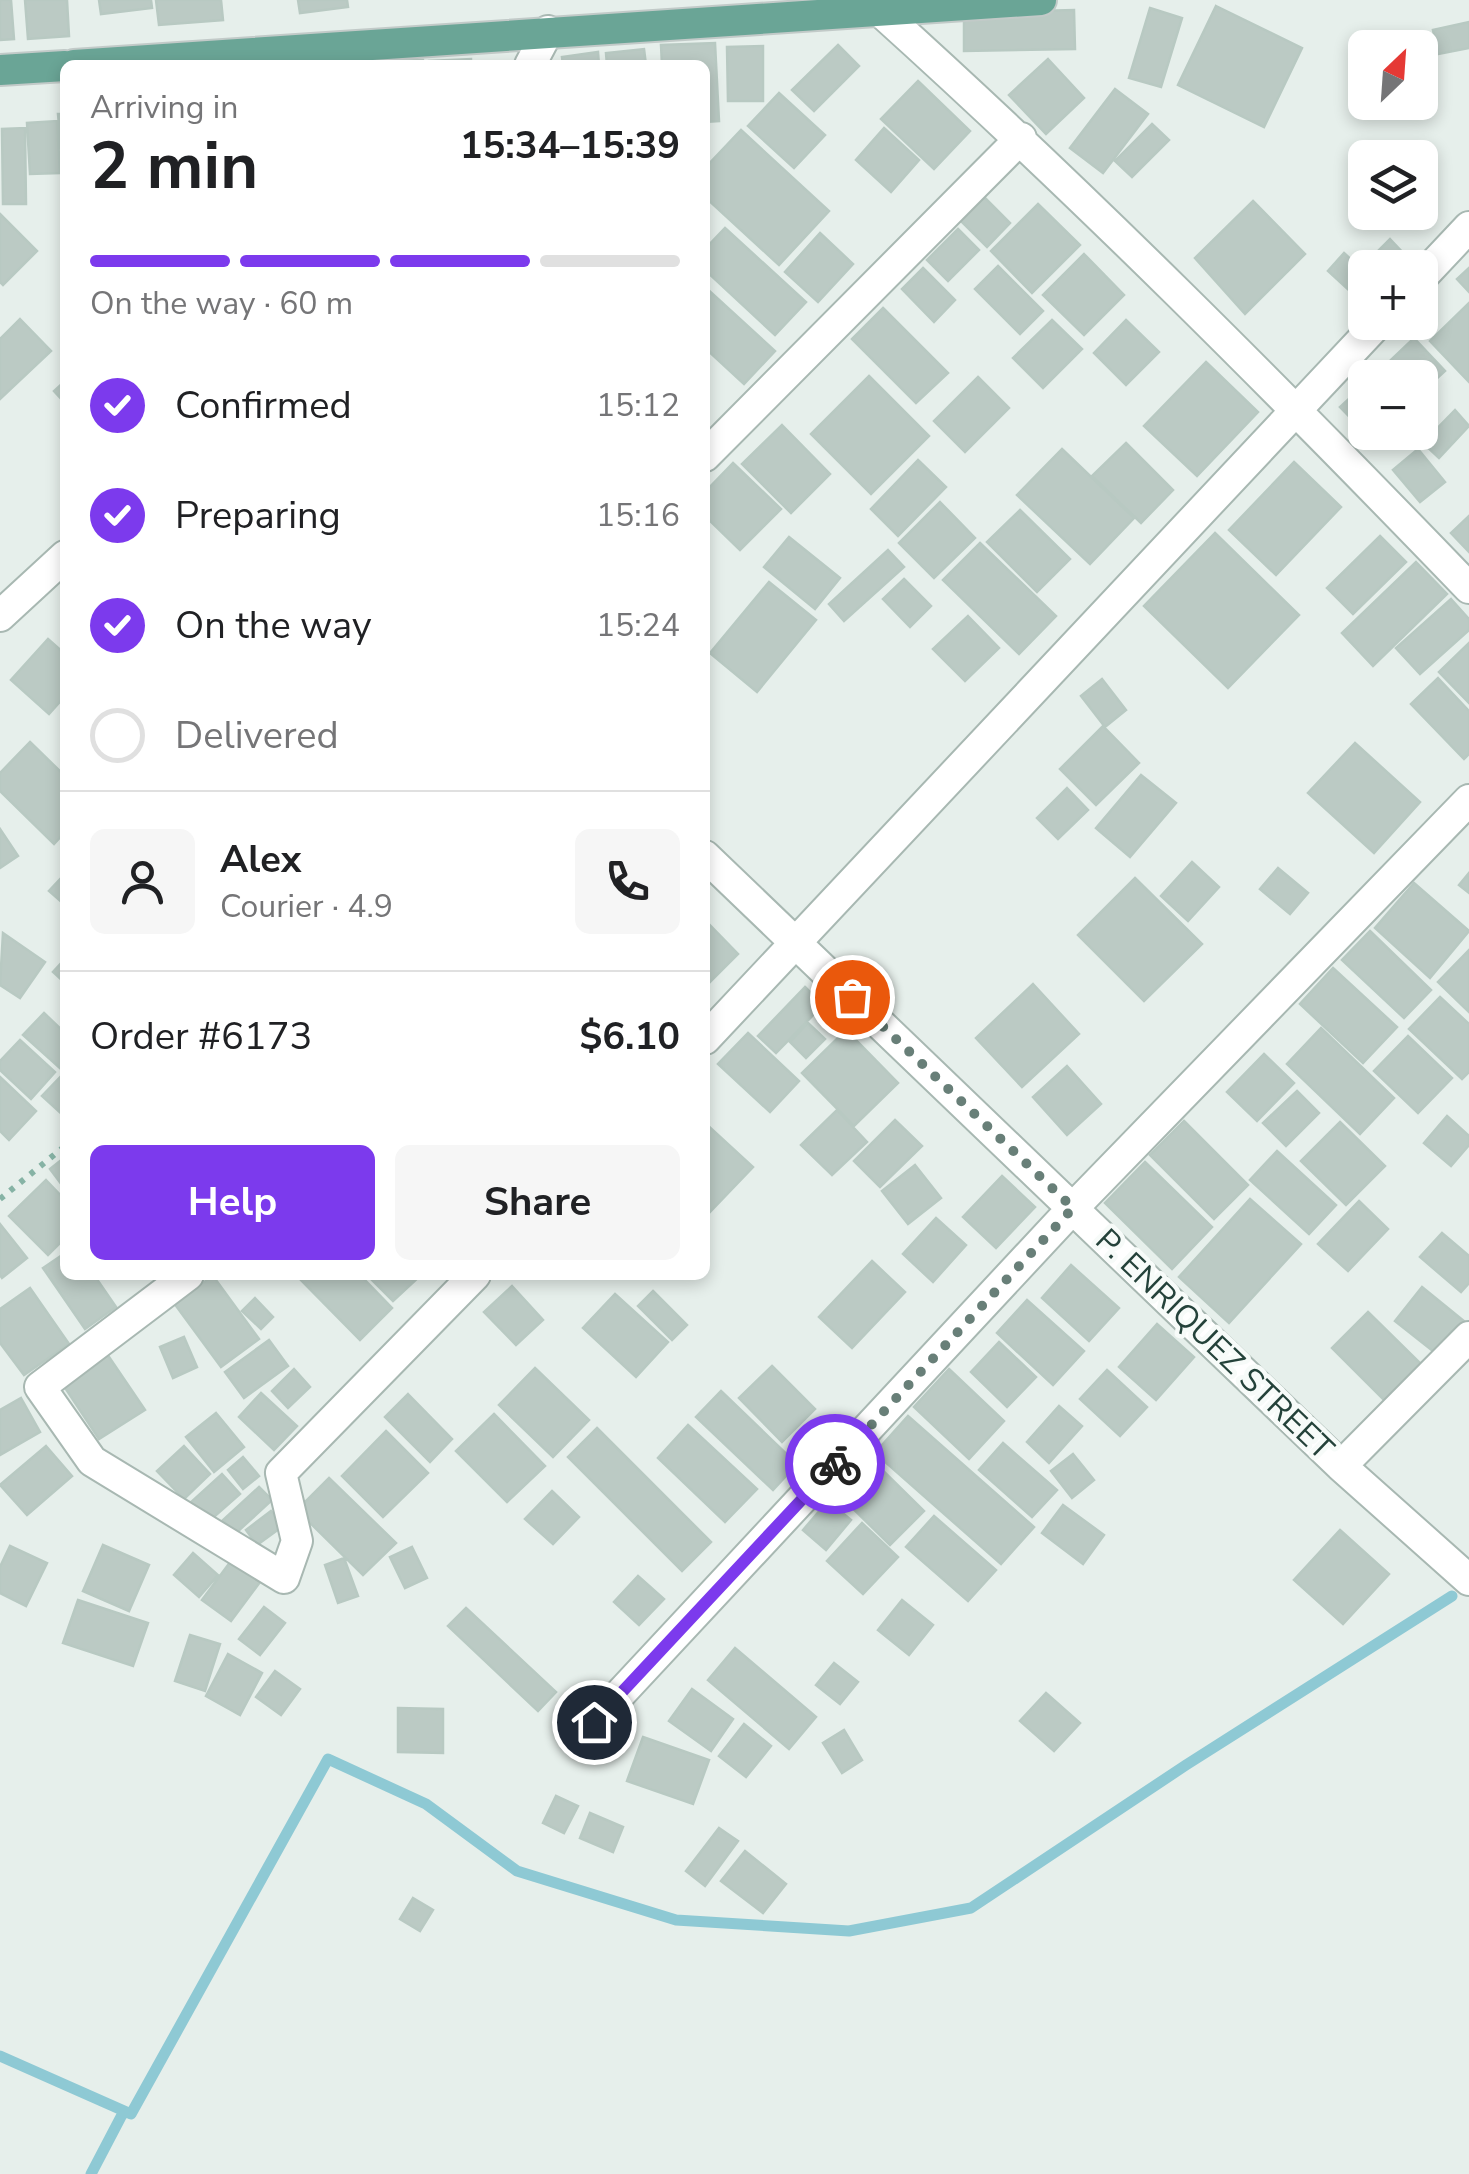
<!DOCTYPE html>
<html lang="en">
<head>
<meta charset="utf-8">
<style>
  body { margin:0; font-family:"Nunito Sans",sans-serif; background:#f6f6f6; color:#202124; height:100vh; display:flex; flex-direction:column; font-size:38px; white-space:nowrap }
  * { box-sizing:border-box; margin:0 }
  p { font-size:32px; color:#757577 }
  .icon { flex:none; width:55px; height:55px; fill:none; stroke:currentColor; stroke-width:2; stroke-linecap:round; stroke-linejoin:round }
  .map { position:relative; flex:1; overflow:hidden }
  .panel { position:absolute; left:60px; top:60px; width:650px; height:1220px; display:flex; flex-direction:column; background:#fff; border-radius:15px; box-shadow:0 5px 15px #0003 }
  .panel>* { flex:none }
  .needle { width:65px; rotate:25deg }
  .buttons { position:absolute; left:1348px; top:30px; display:grid; gap:20px }
  .buttons a { display:grid; place-items:center; width:90px; height:90px; border-radius:15px; background:#fff; box-shadow:0 5px 15px #0003; font-size:50px }
  .pin { position:absolute; display:grid; place-items:center; width:85px; height:85px; color:#fff; margin:-42px; border:5px solid #fff; border-radius:50%; box-shadow:0 2px 10px #0007 }
  .courier { position:absolute; display:grid; place-items:center; width:100px; height:100px; margin:-50px; border:8px solid #7c3aed; border-radius:50%; background:#fff; color:#222; box-shadow:0 2px 12px #0007 }
  .head em { font-style:normal; font-weight:700 }
  .head div { display:flex; flex-direction:column-reverse }
  .head { display:flex; align-items:center; justify-content:space-between; height:170px; padding:0 30px }
  h1 { font-size:65px; font-weight:700; line-height:75px }
  .bar { display:grid; grid-template-columns:repeat(4,1fr); gap:15px 10px; align-content:center; height:120px; padding:0 30px }
  .bar i { height:12px; border-radius:8px; background:#e0e0e0 }
  .bar .active { background:#7c3aed }
  .bar p { grid-column:span 4 }
  .line { display:flex; align-items:center; gap:25px; padding:0 30px; border-top:2px solid #e0e0e0 }
  .line div { flex:1 }
  .round { display:grid; place-items:center; flex:none; width:105px; height:105px; border-radius:15px; background:#f6f6f6 }
  ol { padding:0 30px; list-style:none }
  li { display:flex; align-items:center; gap:30px; height:110px }
  li p { margin-inline-start:auto }
  li .icon { padding:10px; border-radius:50%; background:#7c3aed; color:#fff; stroke-width:4 }
  li:last-child { color:#757577 }
  li i { width:55px; height:55px; border:5px solid #e0e0e0; border-radius:50% }
  .primary-button { display:flex; gap:20px; margin-top:auto; padding:20px 30px }
  .primary-button a { flex:1; height:115px; border-radius:15px; background:#7c3aed; color:#fff; font-size:40px; font-weight:700; line-height:115px; text-align:center }
  .primary-button a+a { background:#f6f6f6; color:#202124 }
  .map>svg:first-child { display:block }
</style>
</head>
<body>
<div class="map">
<svg width="1469" height="2174" viewBox="0 0 1469 2174">
  <rect width="100%" height="100%" fill="#e6efeb"/>
  <g fill="none" stroke-linecap="round" stroke-linejoin="round">
    <path stroke="#8ec9d4" stroke-width="11" d="M0,2056l131,58 197,-355 98,45 91,67 159,49 173,11 122,-23 215,-143 266,-169
      M91,2174l33,-63"/>
  </g>
  <path fill="#bbcac4" stroke="#b8c9c2" stroke-width="2.5" d="M0,0h11l3,39 -14,1z
    M25,0h42l2,36 -41,3z
    M99,0h52l1,8 -51,6z
    M156,0h65l2,20 -64,5z
    M298,0h49l1,7 -48,6z
    M1216,6l86,42 -38,79 -86,-42z
    M1150,8l32,10 -21,69 -32,-9z
    M1074,10l1,39 -111,2v-38z
    M1469,22v26l-31,6 -5,-24z
    M715,43l4,78 -14,1v-57h-43l-1,-20z
    M838,45l21,21 -45,45 -22,-21z
    M763,46v55h-35l-1,-54z
    M644,49l2,16h-39l-1,-12z
    M598,52l1,13h-36l-1,-8z
    M471,59v6h-42v-4z
    M1048,59l36,39 -38,36 -37,-39z
    M423,60l1,5h-37l-1,-4z
    M918,81l52,50 -36,38 -53,-50z
    M1115,89l33,25 -45,59 -33,-25z
    M779,93l46,42 -31,33 -46,-42z
    M58,114h7v78z
    M57,121l3,52 -30,1 -3,-51z
    M1152,124l17,16 -37,37 -17,-16z
    M25,128l1,76h-23l-1,-75z
    M884,128l35,32 -28,32 -35,-32z
    M741,130l88,81 -50,54 -74,-68v-29z
    M984,197l26,26 -23,24 -27,-27z
    M1253,201l52,53 -60,60 -50,-56z
    M1038,204l42,41 -48,48 -41,-42z
    M0,214l37,37 -34,34 -3,-3z
    M725,228l81,74 -31,33 -70,-65v-21z
    M958,229l21,21 -31,31 -21,-21z
    M820,233l33,31 -35,38 -33,-30z
    M1390,239l16,17 -11,12h-20l-7,-7z
    M1344,253l21,19v6l-13,15 -24,-22z
    M1084,254l40,41 -40,40 -41,-40z
    M998,266l45,45 -23,23 -45,-45z
    M923,268l32,32 -21,22 -32,-33z
    M1469,268v24l-12,-13z
    M705,287l70,64 -31,33 -39,-36z
    M1469,303v79l-39,-41z
    M883,308l65,65 -32,30 -64,-64z
    M20,319l31,32 -51,48v-60z
    M1052,320l30,29 -39,39 -30,-30z
    M1126,320l33,32 -33,33 -32,-32z
    M1414,338l31,33 -25,23v-16h-48z
    M1206,362l52,50 -61,64 -53,-50z
    M869,376l60,60 -58,58 -60,-60z
    M978,377l31,31 -44,44 -31,-31z
    M65,381v22l-11,-12z
    M1365,384v48h13l-7,7 -31,-32z
    M1455,410l14,16 -30,32 -16,-15z
    M782,425l48,49 -39,39 -49,-49z
    M1126,443l47,47 -32,33 -49,-47z
    M1062,449l72,69 -44,46 -73,-69z
    M1418,449l27,33 -25,20 -27,-32z
    M918,460l28,27 -48,49 -27,-27z
    M1294,462l47,45 -65,68 -47,-45z
    M733,463l48,46 -41,41 -35,-34v-24z
    M940,502l35,36 -41,40 -35,-35z
    M1020,510l50,49 -33,33 -50,-50z
    M1469,516v36l-18,-19z
    M1215,533l84,82 -71,73 -84,-82z
    M1380,536l26,26 -53,52 -26,-26z
    M789,537l51,41 -25,31 -51,-42z
    M980,543l76,73 -37,38 -76,-74z
    M888,550l16,17 -60,54 -15,-17z
    M1416,562l31,32 -74,72 -31,-33z
    M904,579l27,27 -21,21 -27,-28z
    M769,582l47,38 -59,72 -47,-39z
    M1451,599l18,20v11l-49,44 -24,-26z
    M968,616l31,32 -34,33 -32,-32z
    M48,639l17,15v42l-16,18 -38,-34z
    M1469,643v60l-30,-31z
    M1438,678l31,33v43l-5,5 -53,-55z
    M1102,679l24,31 -21,17 -24,-31z
    M1103,726l36,37 -43,42 -36,-36z
    M30,742l35,34v56l-11,12 -54,-53v-18z
    M1355,743l65,59 -46,51 -66,-60z
    M1141,775l35,28 -46,54 -34,-29z
    M1067,788l21,22 -30,29 -21,-21z
    M0,829l18,27 -18,12z
    M1192,862l27,25 -31,34 -27,-25z
    M1278,868l30,25 -18,21 -30,-25z
    M1469,873v20l-10,-8z
    M65,874v31l-16,-14z
    M1135,878l67,66 -58,57 -66,-66z
    M1414,883l55,48 -39,47 -55,-50z
    M705,920l33,34 -31,31 -2,-2z
    M1370,931l61,59 -27,28 -62,-58z
    M3,933l42,29 -25,36 -20,-13z
    M1469,950v62l-31,-30z
    M65,959v24l-12,-11z
    M1333,968l64,59 -34,36 -63,-59z
    M1033,984l46,50 -57,53 -46,-49z
    M805,987l18,18 -47,48 -18,-17z
    M1440,997l29,27v48l-7,7 -53,-50z
    M44,1013l21,20v32l-4,4 -38,-34z
    M808,1023l17,16 -19,19 -16,-16z
    M1321,1028l73,70 -34,36 -73,-70z
    M846,1030l52,53 -44,43 -52,-53z
    M748,1033l51,48 -29,31 -52,-48z
    M1408,1036l44,42 -34,35 -44,-42z
    M20,1040l35,32 -24,27 -31,-29v-9z
    M1264,1054l30,29 -37,38 -30,-29z
    M1067,1066l34,38 -34,31 -34,-38z
    M65,1072v45l-23,-21z
    M0,1077l36,34 -27,29 -9,-9z
    M1297,1091l22,22 -33,33 -23,-23z
    M837,1110l30,32 -35,33 -31,-30z
    M1447,1116l22,20v9l-18,21 -27,-23z
    M895,1120l27,26 -42,41 -26,-26z
    M1184,1121l64,64 -34,34 -64,-64z
    M1340,1122l45,44 -39,39 -45,-44z
    M705,1123l48,44 -44,46 -4,-4z
    M1277,1151l59,54 -27,29 -59,-54z
    M65,1157v32l-15,-20z
    M1145,1162l67,65 -40,42 -67,-66z
    M915,1165l26,33 -33,26 -26,-33z
    M1002,1176l33,31 -39,41 -33,-31z
    M46,1180l19,20v38l-17,17 -39,-39z
    M1250,1199l51,45 -72,79 -50,-46z
    M1359,1201l29,28 -40,42 -30,-27z
    M936,1218l30,27 -33,37 -30,-28z
    M0,1224l27,34 -25,20 -2,-3z
    M1442,1233l27,23v27l-8,9 -41,-35z
    M65,1253v22h29l22,32 -31,22 -42,-61z
    M872,1261l33,31 -53,56 -33,-31z
    M1071,1265l48,43 -30,33 -47,-43z
    M296,1275h64l32,33 -32,32z
    M367,1275h54l-28,26z
    M213,1276l46,63 -38,28 -47,-64z
    M512,1286l31,34 -27,25 -32,-33z
    M1422,1287l43,35 -27,33 -43,-34z
    M30,1288l39,56 -45,31 -24,-32v-34z
    M653,1291l34,34 -15,15 -34,-34z
    M615,1294l53,48 -32,35 -53,-49z
    M255,1298l18,19 -12,12 -19,-18z
    M1027,1300l57,51 -31,34 -56,-52z
    M1368,1312l54,53 -36,37 -54,-54z
    M1157,1324l37,33 -38,43 -37,-33z
    M184,1337l13,30 -24,11 -13,-31z
    M269,1340l19,26 -44,32 -19,-26z
    M999,1342l37,35 -29,30 -36,-35z
    M107,1354l38,56 -46,29 -37,-56z
    M772,1366l43,43 -33,33 -43,-44z
    M535,1368l54,52 -36,37 -54,-52z
    M294,1369l16,18 -22,21 -16,-17z
    M949,1369l55,52 -35,38 -55,-52z
    M1107,1370l40,37 -27,29 -40,-37z
    M721,1391l76,73 -24,26 -77,-73z
    M261,1393l36,33 -23,24 -35,-33z
    M408,1394l44,45 -22,23 -45,-45z
    M21,1398l19,34 -40,23v-45z
    M1059,1406l23,20 -33,37 -22,-21z
    M216,1413l28,34 -30,25 -28,-35z
    M494,1414l51,52 -38,36 -51,-51z
    M908,1416l126,111 -33,37 -126,-111z
    M688,1425l69,64 -32,33 -67,-64z
    M597,1428l114,114 -29,29 -114,-114z
    M386,1431l42,42 -45,44 -41,-41z
    M1003,1443l54,47 -25,27 -53,-47z
    M46,1446l26,30 -45,39 -27,-30z
    M184,1446l26,28 -26,25 -27,-28z
    M866,1454l58,57 -34,34 -58,-57z
    M1073,1454l21,26 -22,18 -21,-27z
    M243,1457l16,19 -16,13 -15,-19z
    M222,1474l18,20 -33,29 -17,-20z
    M329,1478l67,65 -33,32 -66,-65z
    M259,1487l13,13 -37,34 -12,-14z
    M552,1491l27,26 -26,27 -28,-25z
    M828,1501l23,19 -25,30 -23,-20z
    M1063,1505l41,30 -21,29 -41,-31z
    M271,1511l12,15 -26,19 -11,-15z
    M934,1516l62,54 -28,31 -62,-54z
    M862,1523l36,34 -35,37 -36,-33z
    M1340,1530l49,44 -46,50 -49,-44z
    M103,1545l46,20 -20,46 -46,-20z
    M10,1546l37,17 -21,43 -26,-13v-26z
    M412,1547l15,31 -22,10 -15,-31z
    M193,1553l25,22 -19,22 -25,-22z
    M344,1558l14,38 -20,7 -13,-38z
    M231,1561l29,21 -29,39 -29,-21z
    M638,1576l26,23 -25,26 -25,-23z
    M78,1600l70,23 -15,43 -70,-23z
    M902,1600l31,25 -24,30 -31,-25z
    M264,1607l21,16 -25,32 -21,-16z
    M466,1608l90,84 -18,19 -90,-85z
    M190,1635l30,9 -15,47 -30,-10z
    M735,1648l81,69 -27,32 -81,-69z
    M228,1654l34,19 -22,42 -34,-19z
    M834,1663l24,19 -18,22 -24,-19z
    M275,1671l25,18 -19,26 -25,-18z
    M692,1689l41,30 -22,32 -42,-30z
    M1046,1693l34,30 -26,28 -34,-30z
    M398,1708l45,1v44l-45,-1z
    M744,1724l27,22 -25,31 -27,-21z
    M844,1730l18,30 -20,13 -19,-30z
    M643,1737l66,23 -16,44 -66,-23z
    M556,1796l22,10 -14,27 -21,-10z
    M590,1813l33,14 -10,25 -33,-14z
    M719,1828l19,13 -33,45 -19,-15z
    M745,1851l41,33 -23,29 -42,-32z
    M413,1898l20,12 -13,21 -20,-12z"/>
  <g fill="none" stroke-linecap="round" stroke-linejoin="round">
    <defs>
      <path id="minor" d="M880,11c204,184 398,379 589,577
        M530,65l18,-34
        M1420,279l49,-52
        M705,456l316,-318
        M0,616l65,-60
        M705,856l636,610 128,114
        M705,1039l674,-717
        M188,1275l-148,112 52,74 192,117 13,-37 -16,-68 194,-198
        M1341,1466l128,-129
        M594,1722l479,-514 396,-408"/>
      <path id="major" d="M74,65l967,-65
        M0,70l65,-4"/>
    </defs>
    <use href="#minor" stroke="#a8b8b2" stroke-width="34"/>
    <use href="#major" stroke="#c2cac8" stroke-width="34"/>
    <path stroke="#86b3a5" stroke-width="6" stroke-dasharray="5 8" stroke-linecap="butt" d="M0,1199l65,-53"/>
    <use href="#minor" stroke="#fff" stroke-width="30"/>
    <use href="#major" stroke="#6aa596" stroke-width="30"/>
  </g>
  <g fill="none" stroke-linecap="round" stroke-linejoin="round">
    <path stroke="#687f78" stroke-width="10" stroke-dasharray="0 18" d="M835,1464l238,-256 -221,-211"/>
    <path stroke="#7c3aed" stroke-width="12" d="M594,1722l241,-258"/>
  </g>
  <g text-anchor="middle" stroke-width="9" stroke-linejoin="round" paint-order="stroke">
    <g font-size="32" fill="#24423a" stroke="#f7fbf9">
      <text transform="translate(1215 1344) rotate(44)" y="11">P. ENRIQUEZ STREET</text>
    </g>
  </g>
</svg>
<div class="buttons">
<a><svg class="needle" viewBox="-14 -14 28 28"><path d="M0-13l5 13h-10z" fill="#e53935"/><path d="M0 13l5-13h-10z" fill="#757577"/></svg></a>
<a><svg class="icon" aria-label="layers" viewBox="0 0 24 24"><path d="M12 4l9 5-9 5-9-5zM3 14l9 5 9-5"/></svg></a>
<a>+</a>
<a>−</a>
</div>
<div class="pin" style="left:852px;top:997px;background:#ea580c"><svg class="icon" aria-label="bag" viewBox="0 0 24 24"><path d="M5 8h14l-1 12H6zM9 8a3 3 0 0 1 6 0"/></svg></div>
<div class="pin" style="left:594px;top:1722px;background:#1f2937"><svg class="icon" aria-label="home" viewBox="0 0 24 24"><path d="M3 11l9-7 9 7M6 9v11h12V9"/></svg></div>
<div class="courier" style="left:835px;top:1464px"><svg class="icon" aria-label="bike" viewBox="0 0 24 24"><circle cx="6" cy="16" r="4"/><circle cx="18" cy="16" r="4"/><path d="M6 16l4-8h5l3 8M10 8l3 8H6M13 5h3"/></svg></div>
<section class="panel">
<div class="head"><div><h1>2 min</h1><p>Arriving in</p></div><em>15:34–15:39</em></div>
<div class="bar"><i class="active"></i><i class="active"></i><i class="active"></i><i></i><p>On the way · 60 m</p></div>
<ol>
<li><svg class="icon" aria-label="check" viewBox="0 0 24 24"><path d="M5 12l5 5 9-10"/></svg>Confirmed<p>15:12</p></li>
<li><svg class="icon" aria-label="check" viewBox="0 0 24 24"><path d="M5 12l5 5 9-10"/></svg>Preparing<p>15:16</p></li>
<li><svg class="icon" aria-label="check" viewBox="0 0 24 24"><path d="M5 12l5 5 9-10"/></svg>On the way<p>15:24</p></li>
<li><i></i>Delivered</li>
</ol>
<div class="line" style="height:180px"><a class="round"><svg class="icon" aria-label="person" viewBox="0 0 24 24"><circle cx="12" cy="8" r="4"/><path d="M4 21q1-7 8-7t8 7"/></svg></a><div><b>Alex</b><p>Courier · 4.9</p></div><a class="round"><svg class="icon" aria-label="phone" viewBox="0 0 24 24"><path d="M5 4h4l2 5-3 2q2 4 5 5l2-3 5 2v4C11 20 4 13 5 4z"/></svg></a></div>
<div class="line" style="height:130px"><div>Order #6173</div><b>$6.10</b></div>
<div class="primary-button"><a>Help</a><a>Share</a></div>
</section>
</div>
</body>
</html>
